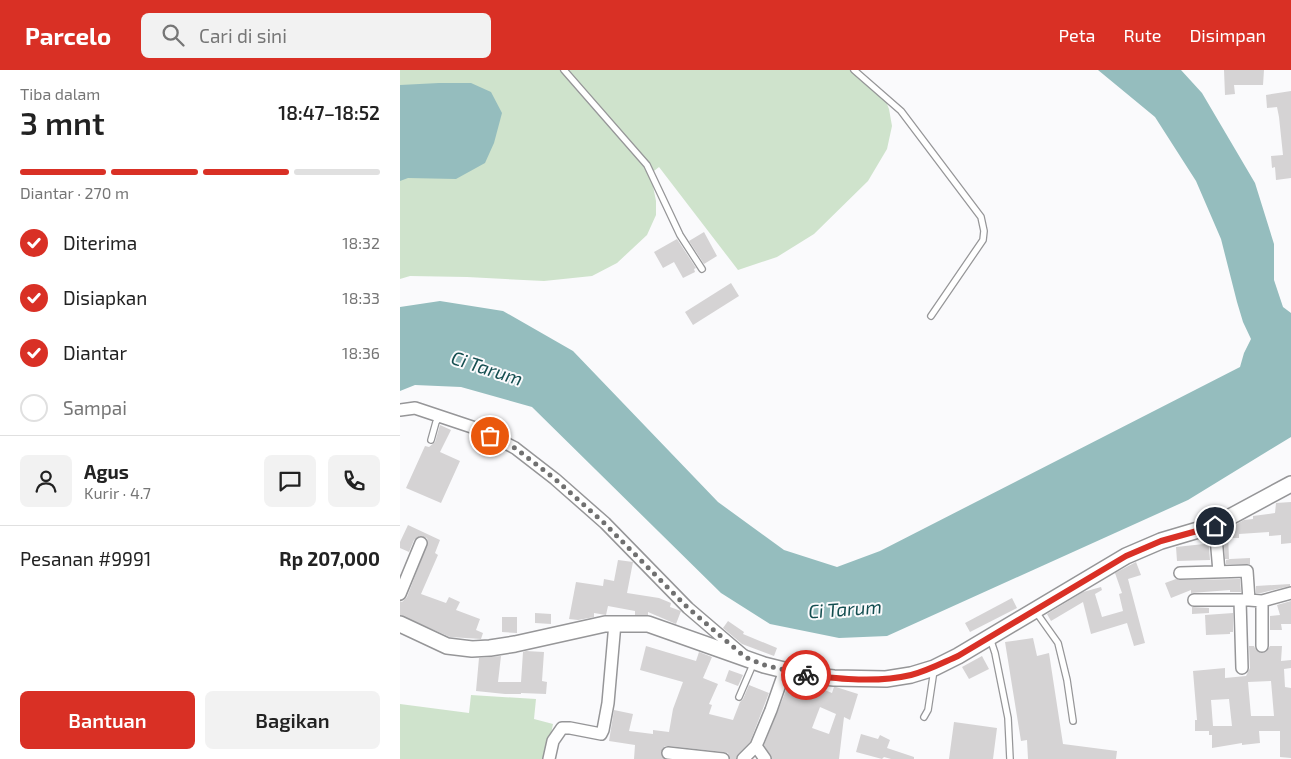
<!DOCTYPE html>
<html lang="id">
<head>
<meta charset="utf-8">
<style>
  body { margin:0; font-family:"Exo 2",sans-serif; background:#f2f2f2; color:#222; height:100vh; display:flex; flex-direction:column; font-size:19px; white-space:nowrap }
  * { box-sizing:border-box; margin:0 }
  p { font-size:16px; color:#767676 }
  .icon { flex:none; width:28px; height:28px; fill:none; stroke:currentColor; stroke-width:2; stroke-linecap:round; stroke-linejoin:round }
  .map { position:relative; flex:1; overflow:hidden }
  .sheet { display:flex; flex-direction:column; background:#fff; width:400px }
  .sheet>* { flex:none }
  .pin { position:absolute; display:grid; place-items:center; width:42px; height:42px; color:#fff; margin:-21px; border:2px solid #fff; border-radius:50%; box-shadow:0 1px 5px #0007 }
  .courier { position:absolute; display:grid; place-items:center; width:50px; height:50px; margin:-25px; border:4px solid #d93025; border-radius:50%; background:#fff; color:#222; box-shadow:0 1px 6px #0007 }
  .head em { font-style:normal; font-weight:600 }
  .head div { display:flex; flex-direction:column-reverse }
  .head { display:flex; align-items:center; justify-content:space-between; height:85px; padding:0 20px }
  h1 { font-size:32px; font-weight:600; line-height:38px }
  .bar { display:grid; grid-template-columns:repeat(4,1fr); gap:8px 5px; align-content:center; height:60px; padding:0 20px }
  .bar i { height:6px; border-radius:4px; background:#e0e0e0 }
  .bar .on { background:#d93025 }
  .bar p { grid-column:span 4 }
  .line { display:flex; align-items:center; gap:12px; padding:0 20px; border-top:1px solid #e0e0e0 }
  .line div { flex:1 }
  .round { display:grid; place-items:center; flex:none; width:52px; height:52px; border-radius:8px; background:#f2f2f2 }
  ol { padding:0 20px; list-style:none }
  li { display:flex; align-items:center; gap:15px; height:55px }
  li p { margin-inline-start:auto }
  li .icon { padding:5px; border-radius:50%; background:#d93025; color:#fff; stroke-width:4 }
  li:last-child { color:#767676 }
  li i { width:28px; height:28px; border:2px solid #e0e0e0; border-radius:50% }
  .action { display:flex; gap:10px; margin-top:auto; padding:10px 20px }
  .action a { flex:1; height:58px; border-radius:8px; background:#d93025; color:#fff; font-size:20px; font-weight:600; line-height:58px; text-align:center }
  .action a+a { background:#f2f2f2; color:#222 }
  header { display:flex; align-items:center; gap:30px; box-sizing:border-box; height:70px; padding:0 25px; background:#d93025; color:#fff }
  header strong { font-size:24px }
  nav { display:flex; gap:28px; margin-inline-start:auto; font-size:18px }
  .search { width:350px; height:45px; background:#f2f2f2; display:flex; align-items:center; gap:12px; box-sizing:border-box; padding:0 18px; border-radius:8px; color:#767676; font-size:19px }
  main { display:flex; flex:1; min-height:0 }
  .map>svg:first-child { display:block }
</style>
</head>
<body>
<header>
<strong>Parcelo</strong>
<div class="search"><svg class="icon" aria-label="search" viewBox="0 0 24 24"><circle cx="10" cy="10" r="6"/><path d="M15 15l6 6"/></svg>Cari di sini</div>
<nav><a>Peta</a><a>Rute</a><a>Disimpan</a></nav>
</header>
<main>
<section class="sheet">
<div class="head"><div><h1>3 mnt</h1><p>Tiba dalam</p></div><em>18:47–18:52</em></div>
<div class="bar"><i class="on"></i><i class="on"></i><i class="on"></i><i></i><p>Diantar · 270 m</p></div>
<ol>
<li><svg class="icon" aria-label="check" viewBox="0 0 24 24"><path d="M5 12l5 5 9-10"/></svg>Diterima<p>18:32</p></li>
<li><svg class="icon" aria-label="check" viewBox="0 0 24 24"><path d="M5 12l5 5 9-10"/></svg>Disiapkan<p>18:33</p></li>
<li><svg class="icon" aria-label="check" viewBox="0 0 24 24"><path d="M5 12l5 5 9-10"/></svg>Diantar<p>18:36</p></li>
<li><i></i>Sampai</li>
</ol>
<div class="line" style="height:90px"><a class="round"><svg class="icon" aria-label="person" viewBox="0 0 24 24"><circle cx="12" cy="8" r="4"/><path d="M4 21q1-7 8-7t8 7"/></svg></a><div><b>Agus</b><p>Kurir · 4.7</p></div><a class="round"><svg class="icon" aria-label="chat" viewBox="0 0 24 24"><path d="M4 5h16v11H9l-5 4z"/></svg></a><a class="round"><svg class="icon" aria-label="phone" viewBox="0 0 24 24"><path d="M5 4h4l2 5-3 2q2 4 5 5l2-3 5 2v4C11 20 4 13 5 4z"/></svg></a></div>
<div class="line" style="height:65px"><div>Pesanan #9991</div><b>Rp 207,000</b></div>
<div class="action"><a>Bantuan</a><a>Bagikan</a></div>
</section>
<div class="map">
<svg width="891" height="689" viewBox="0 0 891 689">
  <rect width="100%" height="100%" fill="#fafafc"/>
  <path fill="#cfe3cc" d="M0,0h451l34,29 4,10 3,17 -5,23 -19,32 -54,53 -37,23 -39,13 -79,-103 -5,4 -3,5 5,25v14l-9,20 -30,28 -25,13 -48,5 -77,-4 -57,-1 -10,3z
    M71,625l65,4 -2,20 19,5 -7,35h-146v-55l69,9z"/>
  <path fill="#95bdbe" d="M698,0h83l21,23 53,90 19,61v36l9,27 8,6v124l-103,63 -301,136 -48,2 -69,-14 -49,-31 -189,-186 -71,-20 -46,-2 -15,6v-84l40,-6 63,10 70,40 145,151 66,48 53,17 43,-16 360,-184 4,-14 7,-14 -8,-17 -6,-20 -16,-63 -25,-58 -41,-64z
    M39,13h32l20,9 11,21 -8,30 -9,20 -29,16 -48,-1 -8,3v-96z"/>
  <path fill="#d5d3d4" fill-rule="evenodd" d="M824,0h40l-1,15h-29l1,9 -10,1z
    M891,21v87l-15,2 -1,-13 -3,1 -1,-12 12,-1 -4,-38 -2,-10 -10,1 -1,-13z
    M304,162l13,24 -13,8 -15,-23z
    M277,169l19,29 -2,1 1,3 -12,6 -9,-16 -11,6 -9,-16z
    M331,213l8,13 -46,29 -8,-13z
    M40,355l11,5 -11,22 20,9 -19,42 -35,-15 19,-42 4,1 6,-5z
    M891,432v41l-10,1v-9l-12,1v-4l-30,2v4h-10l-1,-9 16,-9 9,-1v-3l22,-3 1,-10z
    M8,455l32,15 -5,13 3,2 -17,39 25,9 3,-6 11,5 -4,8 24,9 -4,11 7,3 -2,6 -31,-2 -50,-22v-14l2,1 5,-5 21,-55 -1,-4 -7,-2 -6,4 -5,12 -9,-4v-6z
    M823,463h5l1,26h-4z
    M808,467l2,23 -33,1 -1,-14 28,-3v-6z
    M850,488v6h-24v-4l4,-1z
    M218,490l15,2 -6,31 32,5 12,5 -1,4 11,4 -5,13 -28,-12v3h-13v-4l-27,-5 -2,9 -12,-2v4l-16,3 -9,-1 7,-37 27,4 1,-7 10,2z
    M736,492l5,13 -13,4 17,64 -11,3 -7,-23 -36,11 -8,-32 -32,19 -4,-7 36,-22 18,-5 1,3 -7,4 7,23 21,-6 -4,-17 3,-1 -7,-20z
    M776,509l4,1 60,-1 1,13h-11v-2l-39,3v-3l-20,8 -6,-15z
    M890,514v2l-29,7h-5v-7z
    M612,528l5,10 -47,24 -5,-9z
    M891,531v23h-10l1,6h-12v-14l10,-1 -3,-10z
    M792,537l17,1v5l-17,1z
    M135,543l16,1v10l-16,-1z
    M833,543v19h-3v2l-24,1 -1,-20z
    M102,547h15v16l-15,-1z
    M328,551l16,11 -1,2 34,14 -3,8 -32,-12 -19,-16z
    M633,568l4,18 12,-3 14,91 54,7 -1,8h-88l-1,-19 -6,1 -16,-99z
    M246,576l50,15 3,-9 13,5 -9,21 15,6 -9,20 3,1 -3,9 24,6 7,-18 3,-3 6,-14 20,8 -19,49 -12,12 -2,5h-6l-2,-6 -4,-1 -55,-6h-4l-4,6 3,7h-30l1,-14 -26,-4 5,-31 19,4 -4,17 24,3v-4l16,2 4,-23 10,-27 -43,-12z
    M849,576h5l2,4 6,3 4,-1 4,-6h12l-1,15 10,-1v8l-7,1 1,18 6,1v70l-11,-1v-26h-21l1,12 -18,2v-2l-30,5v-13h-3v-4h-14v-11h2l-4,-49 32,-3v10l21,-2 4,-8zM871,611l3,35h-23l-3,-34zM829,629l3,27h-19l-2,-26z
    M126,581l18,1 -2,29 5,1 -1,12 -25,-1v1h-16l-29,-3 3,-33 22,-2 -3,26h23l2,-30z
    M582,586l7,13 -20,10 -7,-12z
    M329,600l14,5 -5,11 -13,-5z
    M396,615l10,4 1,-4 8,1 17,7 2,-6h2l22,7 -8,26 -6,-3 -5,42h-67l-8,-14 23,-57 7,2zM420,637l16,7 -7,20 -17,-6z
    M554,652l43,6 -4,31h-44z
    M461,664l17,5 2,-4 10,5 -3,8 27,9v2h-23l-7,-2 -2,2 -26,-7z"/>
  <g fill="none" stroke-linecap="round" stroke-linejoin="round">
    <defs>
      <path id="service" d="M164,0l83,95 33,70 22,34
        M454,0l47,41 80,106 3,14 -1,9 -52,76
        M31,370l5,-18 4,-5
        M636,542l22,31 9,37 6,41
        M590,568l5,15 13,65 2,41
        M339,627l15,-35
        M524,647l4,-7 6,-40"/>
      <path id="minor" d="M0,340l15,-2 63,21 37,19 40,31 50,44 83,85 55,47
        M815,455l4,47
        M780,503l67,-2 2,29 13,1 29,-8
        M0,524l21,-51
        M794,530h53
        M840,530l2,68
        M862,576v-45
        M356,676l9,13
        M268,683l55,6
        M149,689l4,-18 9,-13h8l31,6 2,-4 5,-27 7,-80
        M343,689l13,-13 15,-36 14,-40"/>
      <path id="tertiary" d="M0,554l47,22 25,3 18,-1 25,-4 90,-20h43l116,41 40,10 30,3 52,1 25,-4 23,-7 24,-12 168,-100 35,-15 54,-16 76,-41"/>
    </defs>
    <use href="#service" stroke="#969698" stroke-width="8"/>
    <use href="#minor" stroke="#969698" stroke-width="14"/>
    <use href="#tertiary" stroke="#969698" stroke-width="18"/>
    <use href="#service" stroke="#fff" stroke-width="5.5"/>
    <use href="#minor" stroke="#fff" stroke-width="11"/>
    <use href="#tertiary" stroke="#fff" stroke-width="15"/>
  </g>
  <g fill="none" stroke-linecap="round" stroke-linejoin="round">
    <path stroke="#707070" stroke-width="5" stroke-dasharray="0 9" d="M90,366l25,12 40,31 49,44 84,85 57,49 19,8 42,10"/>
    <path stroke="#d93025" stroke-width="6" d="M406,605c34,4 71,8 105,0 16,-4 31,-12 47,-19l168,-100 35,-15 54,-15"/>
  </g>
  <g text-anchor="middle" stroke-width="4" stroke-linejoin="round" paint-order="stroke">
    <g font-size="19" font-style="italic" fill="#144e50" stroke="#fafafc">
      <text transform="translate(87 298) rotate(18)" y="7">Ci Tarum</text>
      <text transform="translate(445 539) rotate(-4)" y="7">Ci Tarum</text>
    </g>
  </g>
</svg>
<div class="pin" style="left:90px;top:366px;background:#ea580c"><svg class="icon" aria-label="bag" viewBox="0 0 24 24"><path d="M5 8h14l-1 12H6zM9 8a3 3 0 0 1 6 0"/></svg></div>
<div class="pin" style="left:815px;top:456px;background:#1f2937"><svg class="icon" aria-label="home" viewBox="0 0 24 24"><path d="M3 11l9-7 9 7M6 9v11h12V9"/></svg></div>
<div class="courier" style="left:406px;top:605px"><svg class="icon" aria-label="bike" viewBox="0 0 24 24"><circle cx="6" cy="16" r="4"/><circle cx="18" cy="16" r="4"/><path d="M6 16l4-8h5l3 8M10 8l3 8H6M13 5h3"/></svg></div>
</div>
</main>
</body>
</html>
